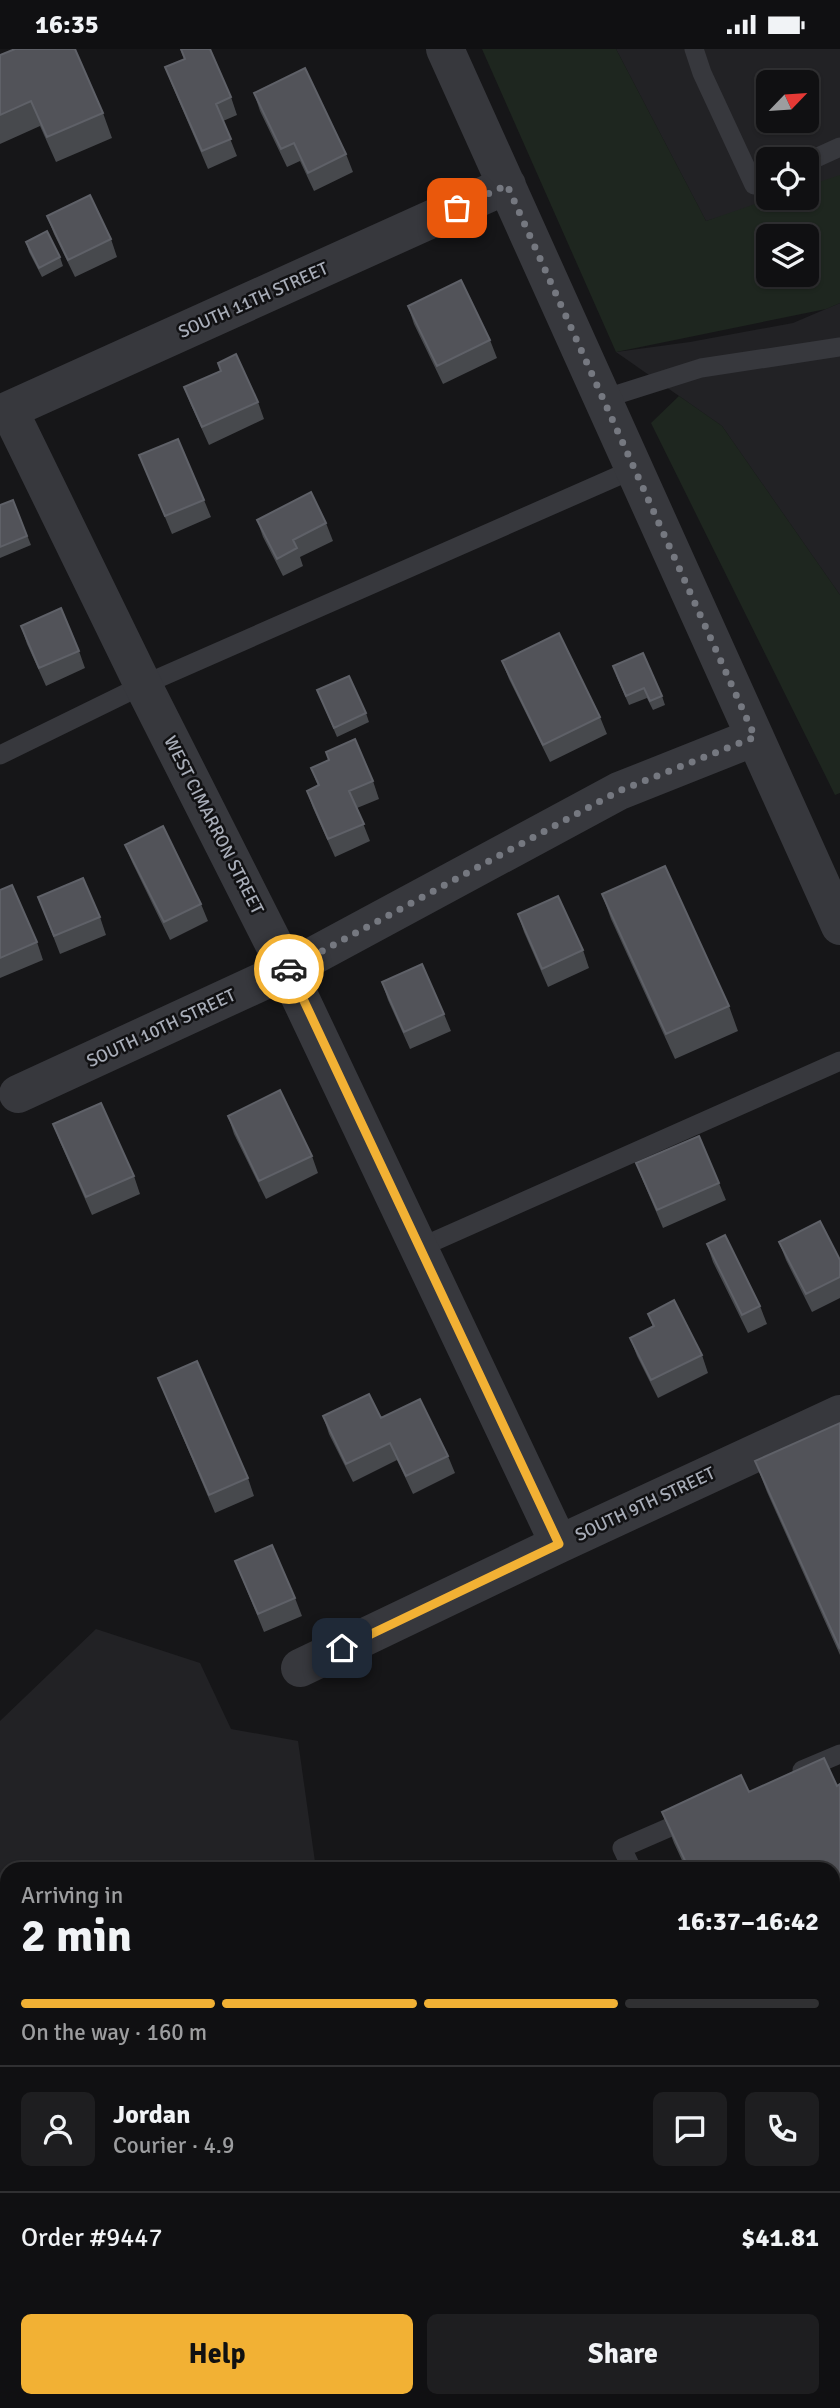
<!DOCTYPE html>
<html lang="en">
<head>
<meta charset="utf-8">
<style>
  body { margin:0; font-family:Signika,sans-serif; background:#1e1e20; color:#f1f3f6; height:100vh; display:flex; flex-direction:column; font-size:26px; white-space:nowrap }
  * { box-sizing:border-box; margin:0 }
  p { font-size:23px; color:#9c9d9f }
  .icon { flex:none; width:38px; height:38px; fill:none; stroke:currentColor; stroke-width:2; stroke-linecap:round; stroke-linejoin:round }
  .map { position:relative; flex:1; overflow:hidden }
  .details { position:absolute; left:0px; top:1813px; width:840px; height:546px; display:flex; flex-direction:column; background:#101012; border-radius:21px 21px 0 0; box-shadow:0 2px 5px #0004,0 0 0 2px #303032 }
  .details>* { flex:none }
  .needle { width:46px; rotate:65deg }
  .controls { position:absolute; left:756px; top:21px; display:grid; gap:14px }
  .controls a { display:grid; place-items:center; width:63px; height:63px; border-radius:10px; background:#101012; box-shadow:0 2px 5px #0004,0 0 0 2px #303032; font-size:35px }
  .pin { position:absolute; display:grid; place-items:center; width:60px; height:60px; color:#fff; margin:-30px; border-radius:14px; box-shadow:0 4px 10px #0006 }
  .courier { position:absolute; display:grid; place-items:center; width:70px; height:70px; margin:-35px; border:5px solid #f2b134; border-radius:50%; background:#fff; color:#222; box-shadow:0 2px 9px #0007 }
  .head em { font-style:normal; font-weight:700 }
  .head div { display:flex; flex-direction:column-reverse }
  .head { display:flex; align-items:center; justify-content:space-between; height:119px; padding:0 21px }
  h1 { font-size:46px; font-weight:700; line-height:52px }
  .bar { display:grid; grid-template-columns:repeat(4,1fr); gap:10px 7px; align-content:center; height:84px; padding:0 21px }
  .bar i { height:9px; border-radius:5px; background:#303032 }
  .bar .on { background:#f2b134 }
  .bar p { grid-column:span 4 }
  .line { display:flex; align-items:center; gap:18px; padding:0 21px; border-top:2px solid #303032 }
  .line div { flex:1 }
  .round { display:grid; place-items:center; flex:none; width:74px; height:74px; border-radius:10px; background:#1e1e20 }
  .primary-button { display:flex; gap:14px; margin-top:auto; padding:14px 21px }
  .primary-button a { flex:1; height:80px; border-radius:10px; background:#f2b134; color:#111; font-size:28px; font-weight:700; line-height:80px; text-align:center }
  .primary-button a+a { background:#1e1e20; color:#f1f3f6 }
  .status { display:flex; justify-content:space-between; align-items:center; height:49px; padding:0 35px; background:#101012; direction:ltr }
  .status svg { height:19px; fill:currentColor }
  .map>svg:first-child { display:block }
</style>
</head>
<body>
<div class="status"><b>16:35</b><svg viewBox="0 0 49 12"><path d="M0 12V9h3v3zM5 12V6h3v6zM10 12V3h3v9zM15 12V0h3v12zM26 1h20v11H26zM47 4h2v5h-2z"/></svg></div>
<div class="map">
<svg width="840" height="2359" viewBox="0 0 840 2359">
  <rect width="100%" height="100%" fill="#161618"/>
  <path fill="#222225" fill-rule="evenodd" d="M616,0h224v133l-33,10v-33h-39v39h18l-80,23zM768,33h39v39h-39z
    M840,254v292l-118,-169 -106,-74 74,-10 103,-19z
    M96,1580l104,34 31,66 67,12 18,128h-309v200l-7,4v-352z
    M840,2202v157h-242l10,-7h225v-145z"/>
  <path fill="#1e261f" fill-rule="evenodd" d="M482,0h134l90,172 67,-23h34v-12l33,-11v128l-14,6 -210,43zM768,187h39v39h-39z
    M679,347l43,30 118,169v198l-5,2 -184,-372z"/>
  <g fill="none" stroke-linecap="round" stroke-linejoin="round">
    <path stroke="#37383d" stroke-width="19" d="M694,0l8,24 52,112 14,-6
      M807,113l33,-15
      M603,350l98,-31 139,-21
      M0,706l143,-70 491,-216
      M419,1199l421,-187
      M802,1721l38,-16
      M632,1820l-10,-21 69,-30
      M833,1946l7,-6"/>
    <path stroke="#37383d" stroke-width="38" d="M445,0l395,877
      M9,361l134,275 144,285 272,574
      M0,365l507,-229
      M18,1045l269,-124 332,-179 136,-54
      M300,1619l259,-124 281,-130"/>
    <path stroke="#45474d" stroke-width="38" d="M833,2052l7,-5
      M833,2124l7,-5
      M0,2296l7,5
      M74,2352l9,7
      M401,2359l9,-7
      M507,2359l9,-7"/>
  </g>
  <path fill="#47494d" d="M180,0h30l21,48 6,18 -14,6 14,35 -29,13 -36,-84 -7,-18 19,-8z
    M0,6l103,58 9,25 -56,24 -16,-36 -40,18z
    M254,44l92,61 7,18 -39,19 -14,-30 -13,6 -27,-56z
    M47,167l64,23 6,18 -42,20 -21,-43z
    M26,193l34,15 3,9 -21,11 -13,-25z
    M408,257l82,34 7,18 -54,26 -29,-60z
    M184,338l74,15 6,17 -55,26 -18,-40z
    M139,406l65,45 7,17 -39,17z
    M13,451l18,45 -31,13v-53z
    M257,471l69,3 7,18 -33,16 3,9 -20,10 -20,-39z
    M21,577l58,25 6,17 -39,18 -19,-42z
    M502,612l98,56 7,17 -57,28 -41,-83z
    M616,626l46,21 3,9 -12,5 -6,-12 -18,7z
    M317,641l49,23 3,9 -32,15z
    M326,703l47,29 6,18 -22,9 13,33 -35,16 -22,-49 -6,-17 11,-5 -7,-18 18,-8z
    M125,796l76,59 7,17 -38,19 -38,-78z
    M0,841l37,52 6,18 -43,18z
    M602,845l127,112 9,25 -63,28 -64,-140z
    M38,848l62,20 6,18 -46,19z
    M518,865l65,36 6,18 -41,19 -24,-55z
    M382,933l62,32 7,17 -41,18 -22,-49z
    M228,1067l84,40 6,17 -52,26 -32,-65z
    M53,1075l81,52 6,18 -48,21 -32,-73z
    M636,1114l83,20 7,17 -63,28 -20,-47z
    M779,1193l61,18v38l-28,14 -26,-52z
    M707,1195l53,62 7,18 -19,9 -35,-71z
    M648,1265l54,41 6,18 -50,25 -21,-42 -7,-18 23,-11z
    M158,1329l90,100 6,18 -39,17 -50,-118z
    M323,1367l58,2 67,38 7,17 -42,21 -16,-34 -44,22 -24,-48z
    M840,1374v232l-73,-163 -12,-31z
    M235,1512l60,37 7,18 -38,16z
    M840,1735v132l-7,3v-50h-147l-12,-26 -12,-31 87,-20 88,-6z
    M7,2100v92l-7,3v-92z"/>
  <path fill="#525359" stroke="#5f6168" stroke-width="2" d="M15,0h60l28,64 -56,24 -16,-36 -31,14v-60z
    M181,0h29l21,48 -15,7 15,35 -29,12 -37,-84 20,-8z
    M305,19l41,86 -38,19 -14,-30 -13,6 -27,-56z
    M90,146l21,44 -43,21 -21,-44z
    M47,182l13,26 -21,11 -13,-26z
    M461,231l29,60 -53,26 -29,-60z
    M236,305l22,48 -56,25 -18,-40 37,-16 -3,-8z
    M178,390l26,61 -39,16 -26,-61z
    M311,443l15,31 -33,17 4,8 -20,11 -20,-39z
    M13,451l14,36 -27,11v-42z
    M61,559l18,43 -40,17 -18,-42z
    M559,584l41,84 -57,28 -41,-84z
    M643,604l19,43 -12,5 -6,-13 -18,8 -13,-30z
    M349,627l17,37 -32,15 -17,-38z
    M355,690l18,42 -24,10 15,33 -36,15 -21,-48 12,-6 -8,-17 18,-8 -3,-8z
    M163,777l38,78 -37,18 -39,-77z
    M665,817l64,140 -63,28 -64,-140z
    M83,829l17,39 -46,19 -16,-39z
    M12,836l25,57 -37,16v-68z
    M558,847l25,54 -41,19 -24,-55z
    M422,915l22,50 -40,18 -22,-50z
    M280,1041l32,66 -53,25 -31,-65z
    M101,1054l33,73 -48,21 -33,-73z
    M699,1087l20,47 -62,27 -21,-47z
    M820,1172l20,39v17l-34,17 -27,-52z
    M725,1186l35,71 -18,9 -35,-71z
    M674,1251l28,55 -51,25 -21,-42 24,-12 -6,-12z
    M197,1312l51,117 -39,17 -51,-117z
    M369,1345l12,24 39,-19 28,57 -42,20 -16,-33 -44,21 -23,-48z
    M840,1374v226l-85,-188z
    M272,1496l23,53 -37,16 -23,-53z
    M824,1709l13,28 3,-2v96l-7,3v-14h-144l-27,-57 79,-37 8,17z
    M7,2100v64l-7,3v-64z"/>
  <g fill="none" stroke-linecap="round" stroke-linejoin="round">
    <path stroke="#757880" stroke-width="7" stroke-dasharray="0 12.6" d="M289,920l330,-178 136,-54 -248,-552 -50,23"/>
    <path stroke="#f2b134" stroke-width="9" d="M289,920l270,575 -217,104"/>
  </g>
  <g text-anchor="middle" stroke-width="5" stroke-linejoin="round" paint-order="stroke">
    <g font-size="18" fill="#a8adb8" stroke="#111113">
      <text transform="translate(253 251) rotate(-24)" y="6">SOUTH 11TH STREET</text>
      <text transform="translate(214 776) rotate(63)" y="6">WEST CIMARRON STREET</text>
      <text transform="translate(161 979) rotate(-25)" y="6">SOUTH 10TH STREET</text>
      <text transform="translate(645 1455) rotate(-25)" y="6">SOUTH 9TH STREET</text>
    </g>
  </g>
</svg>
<div class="controls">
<a><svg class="needle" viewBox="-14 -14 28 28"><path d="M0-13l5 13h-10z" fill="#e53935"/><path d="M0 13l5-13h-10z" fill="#9c9d9f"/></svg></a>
<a><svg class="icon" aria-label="locate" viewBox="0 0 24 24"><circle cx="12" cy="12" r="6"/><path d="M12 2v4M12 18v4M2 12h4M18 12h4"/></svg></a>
<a><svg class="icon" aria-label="layers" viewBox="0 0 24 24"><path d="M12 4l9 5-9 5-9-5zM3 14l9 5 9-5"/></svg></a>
</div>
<div class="pin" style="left:457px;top:159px;background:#ea580c"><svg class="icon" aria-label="bag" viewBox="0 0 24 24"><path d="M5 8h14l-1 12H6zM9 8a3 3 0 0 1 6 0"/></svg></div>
<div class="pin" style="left:342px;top:1599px;background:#1f2937"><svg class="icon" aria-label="home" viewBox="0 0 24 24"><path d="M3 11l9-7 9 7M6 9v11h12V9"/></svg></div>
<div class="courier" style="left:289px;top:920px"><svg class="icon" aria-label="car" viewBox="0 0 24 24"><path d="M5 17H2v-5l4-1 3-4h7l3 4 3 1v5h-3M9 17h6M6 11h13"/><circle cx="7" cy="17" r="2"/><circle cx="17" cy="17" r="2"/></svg></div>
<section class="details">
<div class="head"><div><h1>2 min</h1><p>Arriving in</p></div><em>16:37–16:42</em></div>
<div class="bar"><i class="on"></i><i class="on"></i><i class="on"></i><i></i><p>On the way · 160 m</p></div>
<div class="line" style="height:126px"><a class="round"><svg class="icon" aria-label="person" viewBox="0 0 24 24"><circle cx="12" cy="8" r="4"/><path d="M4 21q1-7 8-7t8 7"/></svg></a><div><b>Jordan</b><p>Courier · 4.9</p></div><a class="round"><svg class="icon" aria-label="chat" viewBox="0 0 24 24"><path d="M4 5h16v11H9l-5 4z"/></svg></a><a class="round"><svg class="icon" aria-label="phone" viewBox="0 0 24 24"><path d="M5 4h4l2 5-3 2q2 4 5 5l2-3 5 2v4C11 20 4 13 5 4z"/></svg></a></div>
<div class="line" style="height:91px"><div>Order #9447</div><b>$41.81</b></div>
<div class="primary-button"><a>Help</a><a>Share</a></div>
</section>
</div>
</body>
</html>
